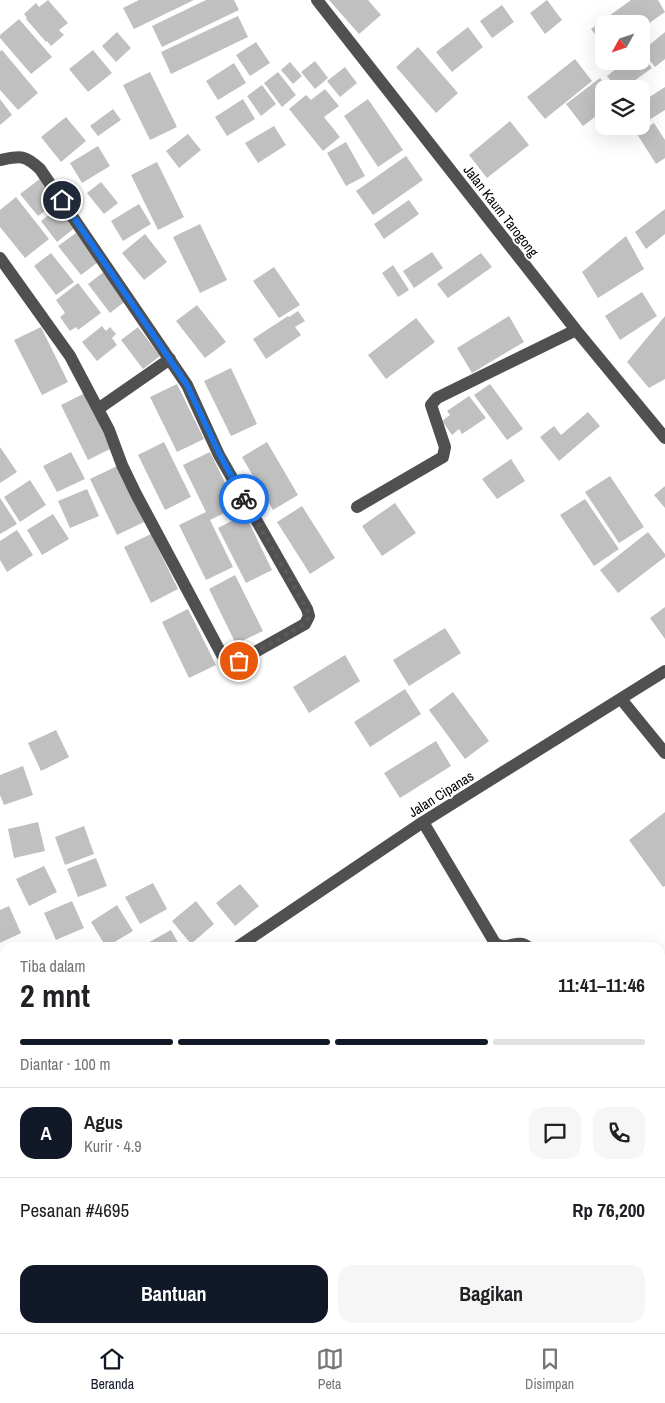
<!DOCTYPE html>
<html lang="id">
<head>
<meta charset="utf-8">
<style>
  body { margin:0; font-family:"Archivo Narrow",sans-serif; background:#f6f6f6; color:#202124; height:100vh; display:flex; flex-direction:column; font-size:19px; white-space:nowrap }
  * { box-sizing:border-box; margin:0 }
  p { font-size:16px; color:#757577 }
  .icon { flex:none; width:28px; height:28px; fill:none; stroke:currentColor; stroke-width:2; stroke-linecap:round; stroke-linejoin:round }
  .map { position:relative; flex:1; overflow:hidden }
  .panel { position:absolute; left:0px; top:942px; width:665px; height:391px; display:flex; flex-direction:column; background:#fff; border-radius:15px 15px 0 0; box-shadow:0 5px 20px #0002 }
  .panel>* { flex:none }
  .needle { width:32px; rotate:230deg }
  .tools { position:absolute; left:595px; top:15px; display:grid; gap:10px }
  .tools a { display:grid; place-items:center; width:55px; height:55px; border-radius:10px; background:#fff; box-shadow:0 5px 20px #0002; font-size:25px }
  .pin { position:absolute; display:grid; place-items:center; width:42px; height:42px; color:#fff; margin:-21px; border:2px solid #fff; border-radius:50%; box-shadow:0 1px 5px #0007 }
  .courier { position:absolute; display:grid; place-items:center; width:50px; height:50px; margin:-25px; border:4px solid #1a73e8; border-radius:50%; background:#fff; color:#222; box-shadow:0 1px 6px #0007 }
  .overview em { font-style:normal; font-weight:700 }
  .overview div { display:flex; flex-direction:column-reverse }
  .overview { display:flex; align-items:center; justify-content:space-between; height:85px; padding:0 20px }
  h1 { font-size:32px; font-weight:700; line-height:38px }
  .bar { display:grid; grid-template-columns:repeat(4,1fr); gap:8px 5px; align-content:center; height:60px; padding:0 20px }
  .bar i { height:6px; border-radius:4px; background:#e0e0e0 }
  .bar .on { background:#111827 }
  .bar p { grid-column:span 4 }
  .line { display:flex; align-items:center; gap:12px; padding:0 20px; border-top:1px solid #e0e0e0 }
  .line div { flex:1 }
  .round { display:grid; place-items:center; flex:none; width:52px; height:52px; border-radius:15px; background:#f6f6f6 }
  .button { display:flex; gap:10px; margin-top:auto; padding:10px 20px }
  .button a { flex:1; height:58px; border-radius:15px; background:#111827; color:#fff; font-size:20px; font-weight:700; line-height:58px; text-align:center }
  .button a+a { background:#f6f6f6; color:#202124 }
  .dock { display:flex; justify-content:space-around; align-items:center; height:70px; border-top:1px solid #e0e0e0; background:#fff; font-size:14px; color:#757577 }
  .dock a { display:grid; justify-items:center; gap:2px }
  .dock .on { color:#111827 }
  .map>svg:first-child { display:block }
</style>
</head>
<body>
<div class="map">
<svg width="665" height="1333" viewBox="0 0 665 1333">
  <rect width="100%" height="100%" fill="#fff"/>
  <path fill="#c0c0c0" d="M48,0l20,23 -9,7 5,5 -13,11 -4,-5 -1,1 -20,-23 1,-1 -3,-4 12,-11 3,4z
    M139,0h55l-60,29 -11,-21z
    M206,0h28l5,10 -77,37 -10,-21z
    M329,0h39l13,15 -22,19z
    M547,0l15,20 -17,14 -15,-21z
    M631,0h27l7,12 -24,17v-5h-37v22l-13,-17z
    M502,5l12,17 -22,16 -12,-17z
    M238,16l10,21 -77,37 -10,-22z
    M19,19l33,38 -21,17 -31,-36v-3z
    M468,27l15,20 -31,25 -16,-20z
    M117,32l14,16 -15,14 -14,-16z
    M665,32v27l-10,8 -13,-16z
    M256,42l14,21 -20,13 -14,-21z
    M418,47l40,46 -22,20 -40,-46z
    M2,50l36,43 -20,17 -18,-20v-39z
    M93,50l19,23 -24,19 -19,-23z
    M641,54l11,14 -29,21h-6l-10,-13 19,-15h15z
    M575,59l17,22 -47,38 -18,-22z
    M315,61l13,17 -13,11 -14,-17z
    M290,62l12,14 -9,8 -12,-14z
    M234,63l12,20 -28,17 -12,-19z
    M345,67l12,16 -17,14 -13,-16z
    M150,72l27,55 -27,13 -27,-55z
    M278,72l18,23 -14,12 -18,-24z
    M600,78l9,11h-5v21l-21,16 -17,-22z
    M262,85l14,19 -15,12 -14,-20z
    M639,85l9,13 17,-11v23l-24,15v-36h-8z
    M325,89l14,17 -15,11 16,20 -17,14 -34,-42 17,-14 5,5z
    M0,99l12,16 -12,10z
    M243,99l12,20 -28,17 -12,-19z
    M368,99l35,51 -25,17 -34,-51z
    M113,109l8,11 -23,16 -8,-10z
    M66,117l20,24 -25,21 -20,-25z
    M510,121l19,24 -42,33 -18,-23z
    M654,123l11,17v18l-9,6 -19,-30z
    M274,126l12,19 -28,18 -13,-20z
    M188,134l13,16 -22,18 -13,-17z
    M346,142l19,34 -19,10 -19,-33z
    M98,146l12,20 -28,17 -12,-20z
    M406,156l17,24 -50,35 -17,-24z
    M157,162l27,55 -26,13 -27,-55z
    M41,178l18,22 -21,16 -18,-22z
    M101,182l17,21 -14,11 -17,-21z
    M16,197l33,42 -24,19 -25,-31v-17z
    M409,200l10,14 -35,25 -10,-15z
    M139,204l12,20 -28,17 -12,-20z
    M62,205l15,21 -20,16 -16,-21z
    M665,209v25l-19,15 -11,-17z
    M200,224l27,56 -27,13 -27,-56z
    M76,233l22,29 -17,13 -23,-29z
    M145,234l22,28 -23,18 -22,-27z
    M626,236l18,33 -46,29 -16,-26z
    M432,252l11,16 -29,20 -11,-17z
    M51,253l23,29 -18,13 -22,-29z
    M481,253l11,14 -44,31 -11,-14z
    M393,265l16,25 -11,7 -16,-24z
    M274,267l26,38 -21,13 -26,-37z
    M105,271l22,29 -17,13 -22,-29z
    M78,283l23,30 -23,17 -2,-3 -6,4 -10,-14 5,-4 -9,-13z
    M642,292l15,24 -37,24 -15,-24z
    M197,305l29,37 -21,16 -29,-37z
    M298,311l7,10 -10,6 6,8 -35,24 -13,-20 35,-23 1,1z
    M509,316l15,26 -52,31 -15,-25z
    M665,316v63l-16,9 -22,-26z
    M416,318l19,24 -49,37 -18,-24z
    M102,326l4,5 4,-4 6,7 -4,4 5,7 -20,16 -15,-19z
    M41,327l27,55 -26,13 -28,-55z
    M138,327l22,29 -17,13 -22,-29z
    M231,368l26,56 -26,12 -27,-55z
    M177,384l27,55 -27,13 -27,-55z
    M490,384l33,45 -16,11 -33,-45z
    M87,392l27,55 -26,13 -27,-55z
    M469,396l17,22 -24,16 -3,-5 -7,6 -10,-14 8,-6 -3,-4z
    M588,412l12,14 -41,35 -19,-24 14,-11 7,9z
    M164,442l27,55 -26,13 -27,-55z
    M267,442l31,53 -25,15 -31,-53z
    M0,447l17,25 -17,11z
    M71,452l14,27 -28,13 -14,-26z
    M210,452l27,55 -27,13 23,47 -27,13 -27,-55 27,-13 -23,-47z
    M511,459l14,22 -28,18 -15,-20z
    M117,466l27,56 -27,13 -27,-56z
    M610,476l34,51 -25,16 -34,-51z
    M30,480l16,25 -26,17 -16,-25z
    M665,486v22l-11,-13z
    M87,489l12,27 -29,12 -12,-27z
    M0,498l17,26 -17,10z
    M585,499l34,50 -25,17 -34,-51z
    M395,503l21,30 -34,23 -20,-30z
    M302,506l33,52 -25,16 -33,-52z
    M53,514l16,25 -27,16 -15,-25z
    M245,514l27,56 -26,13 -28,-55z
    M17,530l16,25 -26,17 -7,-12v-19z
    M648,532l17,22v3l-47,36 -18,-23z
    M151,534l27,55 -27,14 -27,-56z
    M235,575l28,56 -27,13 -27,-55z
    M665,607v32l-15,-21z
    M188,609l28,56 -27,13 -27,-56z
    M445,628l16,25 -52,33 -16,-26z
    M345,655l15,26 -51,32 -16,-26z
    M405,689l16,25 -51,33 -16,-25z
    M453,692l36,49 -24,18 -36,-49z
    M56,730l13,27 -28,14 -13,-28z
    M436,741l15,25 -51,32 -16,-25z
    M23,766l10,29 -29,10 -4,-10v-20z
    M665,812v74l-2,1 -34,-47z
    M38,822l7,29 -31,7 -6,-29z
    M84,826l10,28 -29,11 -10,-28z
    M96,858l11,28 -29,11 -11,-28z
    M44,866l13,26 -28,14 -13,-27z
    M153,883l14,26 -27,15 -15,-27z
    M240,884l19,22 -24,20 -19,-23z
    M72,901l12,27 -28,12 -12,-27z
    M196,901l18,23 -23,20 -19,-23z
    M117,905l16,26 -27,16 -15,-25z
    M9,906l12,27 -21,10v-33z
    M171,930l10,18h-36l-1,-3z
    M0,994l5,9v8l-5,3z
    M5,1017v28l-5,-6v-18z
    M5,1157v16l-5,3v-16z
    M5,1200v26l-5,-10v-14z"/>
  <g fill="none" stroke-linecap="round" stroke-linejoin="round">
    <path stroke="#505050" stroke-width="12" d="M317,0l259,330 89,108
      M0,160c20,-4 24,-6 40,9l147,216 32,70 88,154 2,7 -4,8 -66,37 -9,-1 -8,-5 -86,-161 -14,-29 -13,-35 -39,-74 -70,-98
      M98,409l72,-50
      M357,507l86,-50 2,-10 -14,-42 6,-7 139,-68
      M621,699l44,54
      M423,822l72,121c12,9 23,-6 34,5
      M236,948l187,-126 242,-151
      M0,1106l5,-3"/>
  </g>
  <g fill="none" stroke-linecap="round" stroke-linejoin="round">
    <path stroke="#595959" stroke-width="5" stroke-dasharray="0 9" d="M239,661l66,-37 4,-8 -2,-7 -63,-110"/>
    <path stroke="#1a73e8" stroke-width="6" d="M62,200l125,185 33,70 24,44"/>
  </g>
  <g text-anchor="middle" stroke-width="4" stroke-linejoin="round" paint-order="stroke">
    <g font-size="14" fill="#000" stroke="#fff">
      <text transform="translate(501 211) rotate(52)" y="5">Jalan Kaum Tarogong</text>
      <text transform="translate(441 794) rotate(-32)" y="5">Jalan Cipanas</text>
    </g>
  </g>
</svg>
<div class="tools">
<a><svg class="needle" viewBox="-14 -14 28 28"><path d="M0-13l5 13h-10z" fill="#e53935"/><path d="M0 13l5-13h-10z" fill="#757577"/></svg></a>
<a><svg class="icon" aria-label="layers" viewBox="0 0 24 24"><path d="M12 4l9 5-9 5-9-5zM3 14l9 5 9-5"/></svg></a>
</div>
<div class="pin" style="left:239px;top:661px;background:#ea580c"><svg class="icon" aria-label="bag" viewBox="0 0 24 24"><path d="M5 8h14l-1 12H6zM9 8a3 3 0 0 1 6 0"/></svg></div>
<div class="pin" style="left:62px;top:200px;background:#1f2937"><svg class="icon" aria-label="home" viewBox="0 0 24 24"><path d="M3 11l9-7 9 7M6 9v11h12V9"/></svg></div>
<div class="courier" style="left:244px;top:499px"><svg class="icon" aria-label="bike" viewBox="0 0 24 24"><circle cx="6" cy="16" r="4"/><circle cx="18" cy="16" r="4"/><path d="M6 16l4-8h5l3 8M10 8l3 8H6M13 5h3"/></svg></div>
<section class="panel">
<div class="overview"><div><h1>2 mnt</h1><p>Tiba dalam</p></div><em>11:41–11:46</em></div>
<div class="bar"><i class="on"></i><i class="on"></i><i class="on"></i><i></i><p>Diantar · 100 m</p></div>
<div class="line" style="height:90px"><b class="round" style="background:#111827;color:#fff">A</b><div><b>Agus</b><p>Kurir · 4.9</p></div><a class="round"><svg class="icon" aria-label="chat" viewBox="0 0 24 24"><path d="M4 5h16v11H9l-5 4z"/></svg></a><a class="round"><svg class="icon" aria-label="phone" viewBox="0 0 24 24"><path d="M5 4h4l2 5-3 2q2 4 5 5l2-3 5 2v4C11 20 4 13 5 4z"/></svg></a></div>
<div class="line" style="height:65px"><div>Pesanan #4695</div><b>Rp 76,200</b></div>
<div class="button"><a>Bantuan</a><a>Bagikan</a></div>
</section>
</div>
<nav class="dock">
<a class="on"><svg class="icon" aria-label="home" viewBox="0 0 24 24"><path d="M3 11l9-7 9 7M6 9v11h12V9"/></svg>Beranda</a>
<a><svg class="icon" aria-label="map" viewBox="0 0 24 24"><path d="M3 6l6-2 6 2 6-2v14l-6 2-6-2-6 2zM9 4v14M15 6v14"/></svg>Peta</a>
<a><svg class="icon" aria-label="saved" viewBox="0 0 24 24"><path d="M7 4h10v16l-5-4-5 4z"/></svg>Disimpan</a>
</nav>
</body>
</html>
